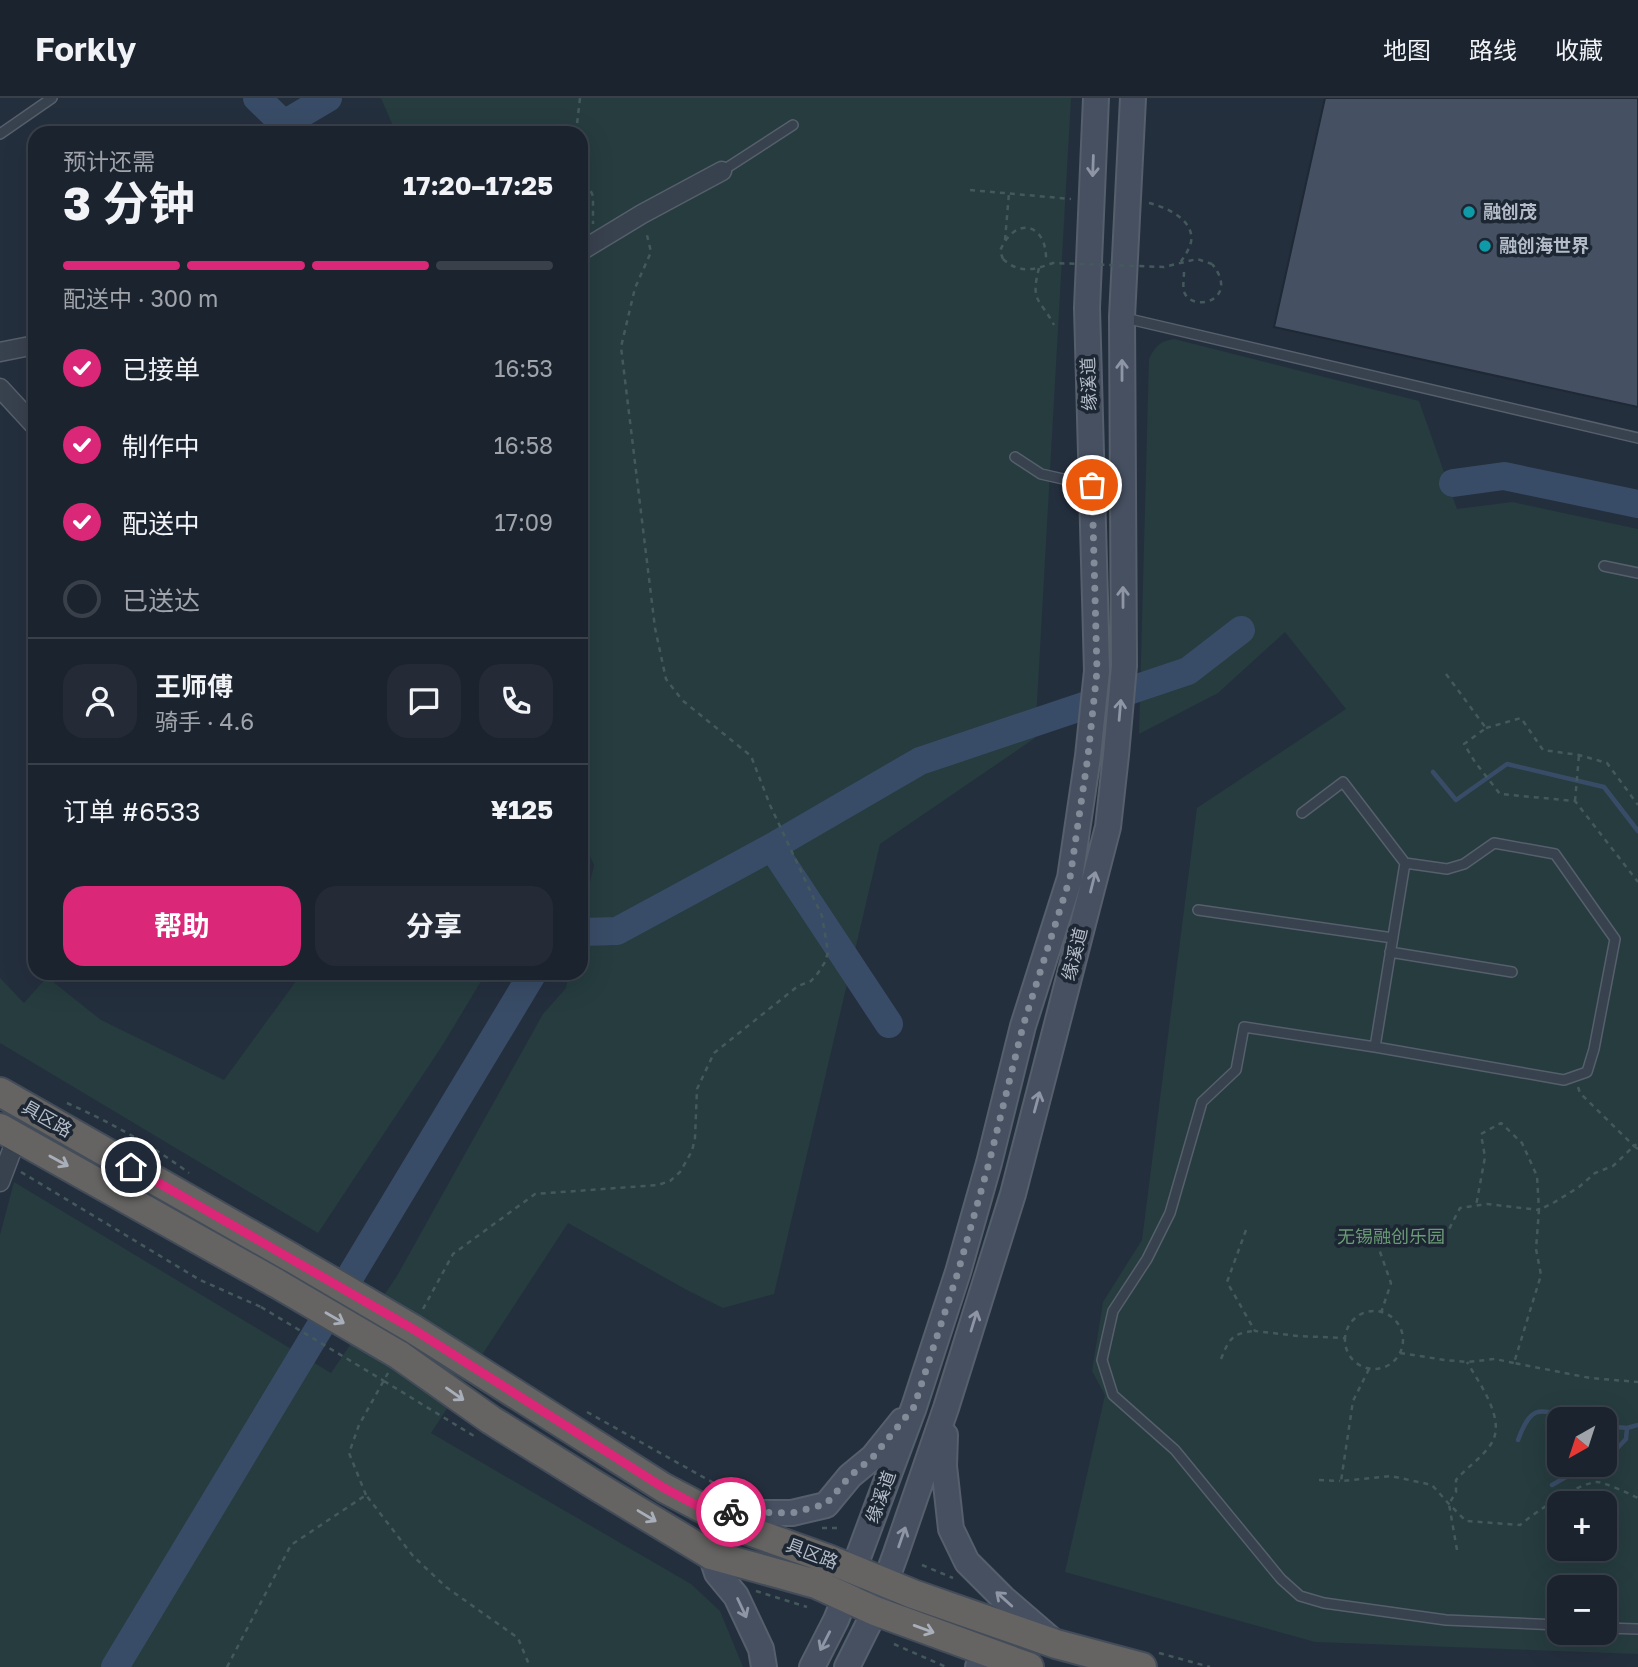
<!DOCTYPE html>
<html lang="zh">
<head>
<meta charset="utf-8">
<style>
  body { margin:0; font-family:"Golos Text","Noto Sans SC",sans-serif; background:#242b36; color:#f1f3f6; height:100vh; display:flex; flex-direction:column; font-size:26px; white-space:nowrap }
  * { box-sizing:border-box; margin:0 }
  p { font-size:23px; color:#a0a4aa }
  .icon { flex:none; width:38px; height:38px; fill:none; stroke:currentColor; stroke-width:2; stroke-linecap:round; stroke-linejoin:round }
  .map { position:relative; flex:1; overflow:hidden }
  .details { position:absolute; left:28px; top:28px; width:560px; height:854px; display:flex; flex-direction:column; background:#1b232e; border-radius:21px; box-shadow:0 7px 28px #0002,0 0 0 2px #39404a }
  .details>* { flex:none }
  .needle { width:46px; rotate:219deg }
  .controls { position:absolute; left:1547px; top:1309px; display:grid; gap:14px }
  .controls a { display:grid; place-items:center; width:70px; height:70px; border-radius:14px; background:#1b232e; box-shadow:0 7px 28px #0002,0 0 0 2px #39404a; font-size:35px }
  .pin { position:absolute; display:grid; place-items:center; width:60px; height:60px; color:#fff; margin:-30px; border:4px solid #fff; border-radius:50%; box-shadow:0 2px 7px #0007 }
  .courier { position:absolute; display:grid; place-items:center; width:70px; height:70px; margin:-35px; border:5px solid #db2777; border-radius:50%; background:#fff; color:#222; box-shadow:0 2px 9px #0007 }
  .head em { font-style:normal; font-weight:700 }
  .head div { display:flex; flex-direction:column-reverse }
  .head { display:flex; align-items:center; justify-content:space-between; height:119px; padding:0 35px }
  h1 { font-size:46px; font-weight:700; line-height:52px }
  .bar { display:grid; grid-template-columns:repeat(4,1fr); gap:10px 7px; align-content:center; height:84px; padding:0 35px }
  .bar i { height:9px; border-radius:5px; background:#39404a }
  .bar .on { background:#db2777 }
  .bar p { grid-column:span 4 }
  .line { display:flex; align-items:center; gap:18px; padding:0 35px; border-top:2px solid #39404a }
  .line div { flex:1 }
  .round { display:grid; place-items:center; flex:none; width:74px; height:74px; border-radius:21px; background:#242b36 }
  ol { padding:0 35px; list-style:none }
  li { display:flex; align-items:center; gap:21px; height:77px }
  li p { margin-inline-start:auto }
  li .icon { padding:7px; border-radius:50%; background:#db2777; color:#fff; stroke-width:4 }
  li:last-child { color:#a0a4aa }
  li i { width:38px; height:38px; border:4px solid #39404a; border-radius:50% }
  .cta { display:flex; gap:14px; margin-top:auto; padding:14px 35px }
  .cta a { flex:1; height:80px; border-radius:21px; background:#db2777; color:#fff; font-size:28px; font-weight:700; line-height:80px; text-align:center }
  .cta a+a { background:#242b36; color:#f1f3f6 }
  header { display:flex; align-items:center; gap:42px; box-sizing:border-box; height:98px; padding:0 35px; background:#1b232e; border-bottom:2px solid #39404a }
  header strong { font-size:33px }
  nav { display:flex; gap:38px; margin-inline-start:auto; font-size:24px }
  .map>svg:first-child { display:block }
</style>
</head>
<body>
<header>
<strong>Forkly</strong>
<nav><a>地图</a><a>路线</a><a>收藏</a></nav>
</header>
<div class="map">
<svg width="1638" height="1569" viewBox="0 0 1638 1569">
  <rect width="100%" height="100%" fill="#242f3e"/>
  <path fill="#263c3f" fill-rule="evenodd" d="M381,0h690l-36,640 -155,106 -106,450 -51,14 -38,-19 -117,-66 -137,210 260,151 29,27 23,56h-743v-432l14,-53 317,191 66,-97 146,-262 23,-26 3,-15h12v-51l13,-57 -13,-28v-260l3,-63 -3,-18v-363h-185z
    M1174,241l245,62 38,108 55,-7 126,27v1125l-323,-12 -250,-70 40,-177 -13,-24 11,-69 39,-62 55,-432 149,-99 -61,-77 -67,61 -79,41 10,-375c6,-13 11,-18 25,-20zM1559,1321h46v46h-46zM1559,1405h46v46h-46zM1559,1489h46v46h-46z
    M302,875h184l-44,73 -124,187 -318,-190v-65l24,25 23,-26 54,43 123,60z"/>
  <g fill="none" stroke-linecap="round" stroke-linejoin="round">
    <path stroke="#394c67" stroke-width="4.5" d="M1433,674l23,28 51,-36 97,23 34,44
      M1605,1328l22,2
      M1518,1342c14,-37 21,-31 56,-21
      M1605,1363l21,-22 1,-11 11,-3
      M1552,1387l28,-16 13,-4"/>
    <path stroke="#394c67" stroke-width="28" d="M257,0l36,35
      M284,26l44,-26
      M1453,385l51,-7 134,28
      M772,749l117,177
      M581,834l36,-1 155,-84 148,-86 268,-90 53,-41
      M115,1569l418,-694"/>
  </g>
  <path fill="#455162" stroke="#1f2835" stroke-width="2" d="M1325,0h313v309l-364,-80z"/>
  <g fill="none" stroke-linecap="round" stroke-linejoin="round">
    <defs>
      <path id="service" d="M0,36l52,-36
        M722,73l71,-46
        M1125,220l513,120
        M1015,359l26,17 49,11
        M1604,468l34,7
        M1302,715l41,-31 62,81 -30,184
        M1405,765l42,6 17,-5 30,-21 61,11 60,85 -21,110 -7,23 -23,8 -189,-33 -131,-20 -8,43 -34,32 -32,111 -23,46 -34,52 -11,49 11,35 62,55 106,129 19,17 24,7 122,17 113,5
        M1198,812l195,28
        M1390,854l122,20
        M1605,1530l33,1"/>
      <path id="minor" d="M581,153l61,-37 80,-43
        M0,254l35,-7
        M0,290l35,38
        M0,1084l17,-45"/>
      <path id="secondary" d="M945,1337l-1,31 7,63 16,33 36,36 50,43
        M708,1410l24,5h60l34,-8 24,-29 23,-19 29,-36
        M711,1457l6,18 19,23 25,53 3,18
        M812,1569l24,-47 9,-22 8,-27 61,-164 44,-135 31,-109 34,-137 47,-148 18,-122 9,-85 -10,-363 9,-210
        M847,1569l28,-56 21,-58 50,-145 26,-83 41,-131 95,-367 8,-72 8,-89 -2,-349 11,-219
        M978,1569l40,-3"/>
      <path id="trunk" d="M0,994l292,166
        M0,1030l276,155
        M413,1231l251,159 74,39 90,32 85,35 143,50 86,23
        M399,1257l92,65 104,65 116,70 105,29 59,27 154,56"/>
    </defs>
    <use href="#service" stroke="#565f6c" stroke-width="12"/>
    <use href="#minor" stroke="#565f6c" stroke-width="21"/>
    <use href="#secondary" stroke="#565f6c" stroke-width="28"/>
    <use href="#trunk" stroke="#434c59" stroke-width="32"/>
    <path stroke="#44595c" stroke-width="2.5" stroke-dasharray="5 5" stroke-linecap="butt" d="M576,35l4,-35
      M581,65l2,11 10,22v28
      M970,92l101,9
      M1149,105c17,4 46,17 42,39 -2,8 -7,15 -11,21
      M1005,142l4,-47
      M1003,161l-3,-8c15,-36 47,-28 46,9
      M1039,170c-9,35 1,30 15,57
      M1184,174c0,7 -2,16 1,22 11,19 55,4 27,-30
      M1446,576l40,54 -22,16 11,18 25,32 75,7 63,81
      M1486,630l35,-10 22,32 36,5 28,8 31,42
      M1575,703l4,-46
      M1578,989l2,6 54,53 4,-3
      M67,1005c43,19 84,42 122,70
      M1638,1051l-4,-3 -21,20 -18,7 -16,14 -26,16 -14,7 -3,39 5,26 -27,88 76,15 48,4
      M21,1074l179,108 61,27
      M1246,1132l-19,52 28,49 43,5 47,2
      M423,1211l30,-55 82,-60 123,-9 12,-4 10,-9 12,-21 3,-13 2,-49 17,-36 84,-67 13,-5 7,-8 7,-11 3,-10 -6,-36 -52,-111 -19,-49 -69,-56 -16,-21 -11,-51 -34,-281 14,-59 16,-36 -5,-21
      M1345 1242a29 29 0 1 1 58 0a29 29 0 1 1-58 0Z
      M1381,1215l10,-30 -12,-34 9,-14 50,4 10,-8 12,-23 27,-4 52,6 -2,-34 -15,-33 -21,-20 -20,11 4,23 -9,49
      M1400,1255l45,7 22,2 28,-3 19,4
      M1221,1261c8,-20 11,-26 34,-28
      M1369,1271l-16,32 -12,80 50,-5 41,9 17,19 17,17 54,4c14,-12 58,-42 77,-43 7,0 33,12 41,16
      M384,1283l90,55
      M587,1314l141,79
      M1319,1382l21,1
      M366,1397l-17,-42 10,-28 29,-52
      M822,1430h17
      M1457,1452l-8,-46 7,-12v-12c11,-13 26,-22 35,-36 16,-24 -12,-61 -24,-82
      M922,1467l31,13
      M756,1493l51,16
      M894,1546l52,23
      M1159,1555l51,14
      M227,1569l64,-122 75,-50 47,61 33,31 72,51 12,29"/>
    <use href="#service" stroke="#38414e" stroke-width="9"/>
    <use href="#minor" stroke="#38414e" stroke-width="18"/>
    <use href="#secondary" stroke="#465061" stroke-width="24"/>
    <use href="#trunk" stroke="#656462" stroke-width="28"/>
    <defs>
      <path id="trunk-bridge" d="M292,1160l121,71
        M276,1185l123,72"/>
    </defs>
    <use href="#trunk-bridge" stroke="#434c59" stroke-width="32" stroke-linecap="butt"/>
    <path stroke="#44595c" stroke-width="2.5" stroke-dasharray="5 5" stroke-linecap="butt" d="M1003,161c16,15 31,11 50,4l111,4 33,-8 15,5
      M261,1209l123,74"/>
    <use href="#trunk-bridge" stroke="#656462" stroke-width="28"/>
  </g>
  <defs><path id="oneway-shaft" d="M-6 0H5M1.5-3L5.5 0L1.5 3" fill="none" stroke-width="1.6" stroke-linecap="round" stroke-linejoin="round" transform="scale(1.75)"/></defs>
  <g stroke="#8e96a5">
    <use href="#oneway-shaft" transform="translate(1093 68) rotate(92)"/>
    <use href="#oneway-shaft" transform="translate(1122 272) rotate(-90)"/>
    <use href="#oneway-shaft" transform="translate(1123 499) rotate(-90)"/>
    <use href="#oneway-shaft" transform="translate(1120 612) rotate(-85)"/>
    <use href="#oneway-shaft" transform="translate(1093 784) rotate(-76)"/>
    <use href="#oneway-shaft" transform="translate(1037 1004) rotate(-75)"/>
    <use href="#oneway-shaft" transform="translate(974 1223) rotate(-73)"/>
    <use href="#oneway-shaft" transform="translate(902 1439) rotate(-71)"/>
    <use href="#oneway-shaft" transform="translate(1004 1501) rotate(-138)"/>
    <use href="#oneway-shaft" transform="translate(742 1510) rotate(65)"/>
    <use href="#oneway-shaft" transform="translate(825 1543) rotate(117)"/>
  </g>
  <g stroke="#a8afba">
    <use href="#oneway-shaft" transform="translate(59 1063) rotate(29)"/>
    <use href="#oneway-shaft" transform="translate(335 1220) rotate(30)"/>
    <use href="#oneway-shaft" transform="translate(455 1296) rotate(35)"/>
    <use href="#oneway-shaft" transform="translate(647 1418) rotate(31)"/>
    <use href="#oneway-shaft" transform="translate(924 1531) rotate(20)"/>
  </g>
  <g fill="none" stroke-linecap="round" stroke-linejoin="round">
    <path stroke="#828b98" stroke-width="7" stroke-dasharray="0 12.6" d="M731,1414l61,1 34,-9 24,-28 23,-19 41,-50 44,-135 31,-109 34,-137 47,-148 18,-122 9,-85 -5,-186"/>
    <path stroke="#db2777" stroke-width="9" d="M131,1069l282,162 251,159 32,17 35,7"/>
  </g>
  <g fill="#0f9aa8" stroke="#1d2633" stroke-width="2.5">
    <circle cx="1469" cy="114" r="7"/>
    <circle cx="1485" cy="148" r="7"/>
  </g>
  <g text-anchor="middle" stroke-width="7" stroke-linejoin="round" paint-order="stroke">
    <g font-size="18" font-weight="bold" fill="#b4bcc9" stroke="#1d2633" text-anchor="start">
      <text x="1483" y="120">融创茂</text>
      <text x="1499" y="154">融创海世界</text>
    </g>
    <g font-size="18" fill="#b4bcc9" stroke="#1d2633">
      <text transform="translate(1089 286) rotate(-92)" y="6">缘溪道</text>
      <text transform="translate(1075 856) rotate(-76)" y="6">缘溪道</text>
      <text transform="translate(47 1021) rotate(30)" y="6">具区路</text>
      <text transform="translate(881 1399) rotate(-70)" y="6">缘溪道</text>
      <text transform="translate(812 1456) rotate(21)" y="6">具区路</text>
    </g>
    <g font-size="18" fill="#6b9a76" stroke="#1d2633">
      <text x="1391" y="1145">无锡融创乐园</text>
    </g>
  </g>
</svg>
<div class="controls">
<a><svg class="needle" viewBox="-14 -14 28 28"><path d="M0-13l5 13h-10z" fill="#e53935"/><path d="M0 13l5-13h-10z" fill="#a0a4aa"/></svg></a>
<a>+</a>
<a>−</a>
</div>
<div class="pin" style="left:1092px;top:387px;background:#ea580c"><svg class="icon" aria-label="bag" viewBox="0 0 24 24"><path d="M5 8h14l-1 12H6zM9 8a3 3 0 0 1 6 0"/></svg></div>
<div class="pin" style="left:131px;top:1069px;background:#1f2937"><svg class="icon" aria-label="home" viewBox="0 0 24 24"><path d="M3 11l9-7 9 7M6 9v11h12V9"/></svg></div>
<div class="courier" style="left:731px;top:1414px"><svg class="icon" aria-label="bike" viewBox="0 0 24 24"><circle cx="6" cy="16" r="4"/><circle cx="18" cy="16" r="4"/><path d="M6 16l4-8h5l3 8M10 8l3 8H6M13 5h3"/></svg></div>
<section class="details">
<div class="head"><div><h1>3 分钟</h1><p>预计还需</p></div><em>17:20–17:25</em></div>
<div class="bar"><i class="on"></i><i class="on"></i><i class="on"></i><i></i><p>配送中 · 300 m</p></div>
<ol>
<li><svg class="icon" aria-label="check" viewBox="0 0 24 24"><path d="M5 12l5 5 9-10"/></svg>已接单<p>16:53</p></li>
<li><svg class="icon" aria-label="check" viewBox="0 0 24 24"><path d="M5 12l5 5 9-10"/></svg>制作中<p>16:58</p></li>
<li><svg class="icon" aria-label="check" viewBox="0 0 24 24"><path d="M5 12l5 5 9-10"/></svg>配送中<p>17:09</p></li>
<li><i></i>已送达</li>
</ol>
<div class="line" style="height:126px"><a class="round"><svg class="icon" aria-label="person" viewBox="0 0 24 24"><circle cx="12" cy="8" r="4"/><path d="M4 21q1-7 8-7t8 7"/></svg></a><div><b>王师傅</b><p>骑手 · 4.6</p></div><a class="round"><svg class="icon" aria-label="chat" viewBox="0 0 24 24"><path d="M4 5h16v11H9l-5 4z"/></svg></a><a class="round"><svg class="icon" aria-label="phone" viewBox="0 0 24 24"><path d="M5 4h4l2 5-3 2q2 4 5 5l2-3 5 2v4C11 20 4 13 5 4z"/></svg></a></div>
<div class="line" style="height:91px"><div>订单 #6533</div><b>¥125</b></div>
<div class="cta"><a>帮助</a><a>分享</a></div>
</section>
</div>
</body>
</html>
